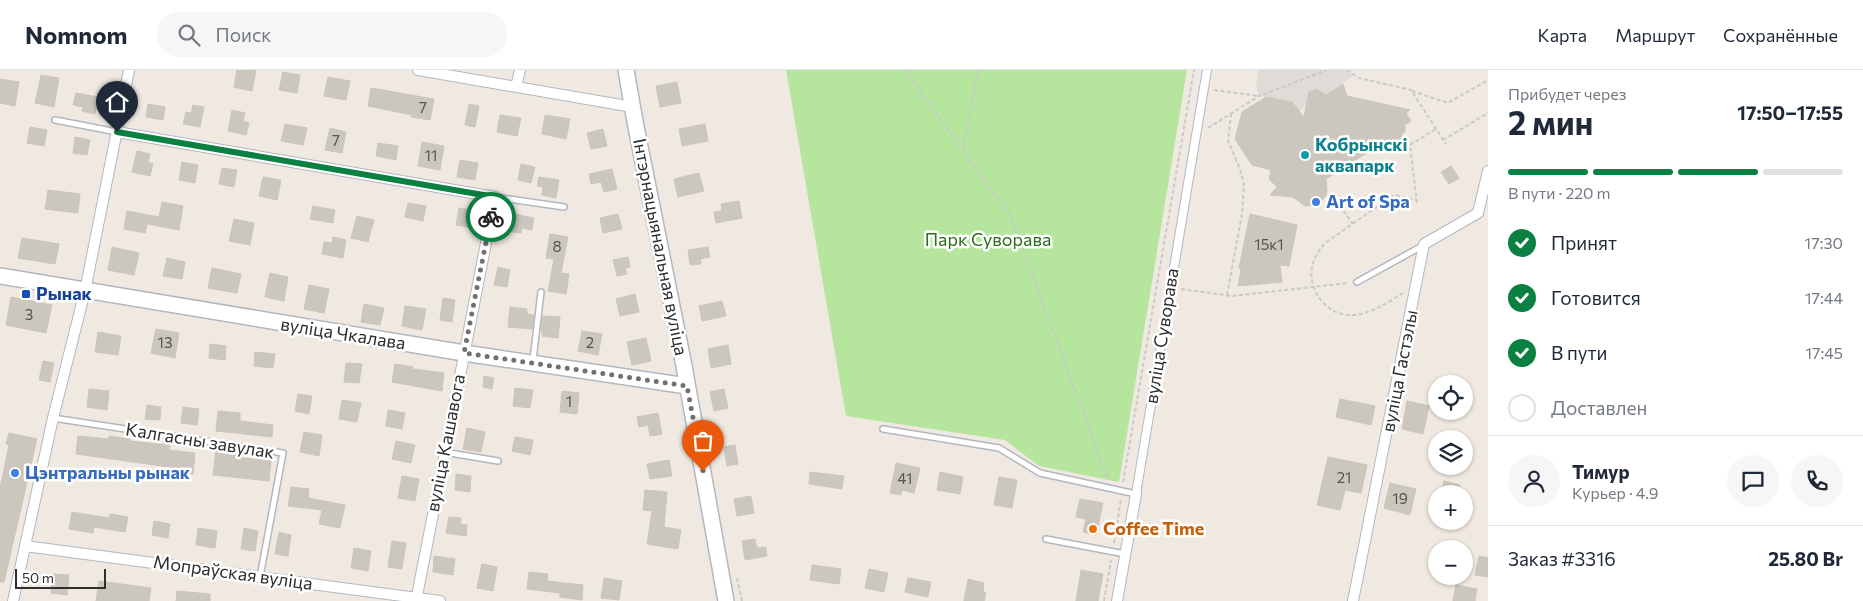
<!DOCTYPE html>
<html lang="ru">
<head>
<meta charset="utf-8">
<style>
  body { margin:0; font-family:Commissioner,sans-serif; background:#f6f6f7; color:#1f2937; height:100vh; display:flex; flex-direction:column; font-size:19px; white-space:nowrap }
  * { box-sizing:border-box; margin:0 }
  p { font-size:16px; color:#747a83 }
  .icon { flex:none; width:28px; height:28px; fill:none; stroke:currentColor; stroke-width:2; stroke-linecap:round; stroke-linejoin:round }
  .map { position:relative; flex:1; overflow:hidden }
  .side { display:flex; flex-direction:column; background:#fff; width:375px }
  .side>* { flex:none }
  .fabs { position:absolute; left:1428px; top:305px; display:grid; gap:10px }
  .fabs a { display:grid; place-items:center; width:45px; height:45px; border-radius:50%; background:#fff; box-shadow:0 1px 4px #0004; font-size:25px }
  .scale { position:absolute; left:15px; bottom:12px; width:91px; box-sizing:border-box; padding-left:5px; border:2px solid #2e2e2e; border-top:0; font-size:14px; line-height:18px; white-space:nowrap; color:#2e2e2e; -webkit-text-stroke:4px #fff; paint-order:stroke }
  .pin { position:absolute; display:grid; place-items:center; width:42px; height:42px; color:#fff; margin:-51px -21px; border-radius:50% 50% 50% 0; rotate:-45deg; box-shadow:0 0 5px #0007 }
  .pin .icon { rotate:45deg }
  .courier { position:absolute; display:grid; place-items:center; width:50px; height:50px; margin:-25px; border:4px solid #0b8043; border-radius:50%; background:#fff; color:#222; box-shadow:0 1px 6px #0007 }
  .headline em { font-style:normal; font-weight:700 }
  .headline div { display:flex; flex-direction:column-reverse }
  .headline { display:flex; align-items:center; justify-content:space-between; height:85px; padding:0 20px }
  h1 { font-size:32px; font-weight:700; line-height:38px }
  .bar { display:grid; grid-template-columns:repeat(4,1fr); gap:8px 5px; align-content:center; height:60px; padding:0 20px }
  .bar i { height:6px; border-radius:4px; background:#e0e1e3 }
  .bar .selected { background:#0b8043 }
  .bar p { grid-column:span 4 }
  .line { display:flex; align-items:center; gap:12px; padding:0 20px; border-top:1px solid #e0e1e3 }
  .line div { flex:1 }
  .round { display:grid; place-items:center; flex:none; width:52px; height:52px; border-radius:26px; background:#f6f6f7 }
  ol { padding:0 20px; list-style:none }
  li { display:flex; align-items:center; gap:15px; height:55px }
  li p { margin-inline-start:auto }
  li .icon { padding:5px; border-radius:50%; background:#0b8043; color:#fff; stroke-width:4 }
  li:last-child { color:#747a83 }
  li i { width:28px; height:28px; border:2px solid #e0e1e3; border-radius:50% }
  header { display:flex; align-items:center; gap:30px; box-sizing:border-box; height:70px; padding:0 25px; background:#fff; border-bottom:1px solid #e0e1e3 }
  header strong { font-size:24px }
  nav { display:flex; gap:28px; margin-inline-start:auto; font-size:18px }
  .search { width:350px; height:45px; background:#f6f6f7; display:flex; align-items:center; gap:12px; box-sizing:border-box; padding:0 18px; border-radius:28px; color:#747a83; font-size:19px }
  main { display:flex; flex:1; min-height:0 }
  .map>svg:first-child { display:block }
</style>
</head>
<body>
<header>
<strong>Nomnom</strong>
<div class="search"><svg class="icon" aria-label="search" viewBox="0 0 24 24"><circle cx="10" cy="10" r="6"/><path d="M15 15l6 6"/></svg>Поиск</div>
<nav><a>Карта</a><a>Маршрут</a><a>Сохранённые</a></nav>
</header>
<main>
<div class="map">
<svg width="1488" height="531" viewBox="0 0 1488 531">
  <rect width="100%" height="100%" fill="#efe9e1"/>
  <path fill="#b6e59e" d="M786,0h401l-68,412 -80,-16 -34,-26 -159,-24z"/>
  <path fill="#dfdcd8" d="M1258,0h89l7,5 -30,21 -4,-6h-9l-3,5 1,8 -10,8 -7,-9 -33,-6 -3,-11z"/>
  <path fill="#cbc7bf" stroke="#cbc5ba" d="M237,0h19l-4,21 -18,-4z
    M283,2l17,3 -3,18 -18,-3z
    M41,5l18,3 -5,29 -19,-4z
    M328,7l22,4 -4,19 -22,-4z
    M0,9l19,3 -4,24 -15,-3z
    M677,12l4,21 -21,4 -4,-21z
    M1343,14l4,12 63,14 -4,3 5,8 -6,4v6l-4,5 7,14 -16,-10 -8,2 -58,37 1,13 -2,5 -8,8 -12,1 -12,-9 -23,-2 7,-8 -8,-8 2,-9 -19,-5 -17,-26 7,-27 24,-15 26,5 12,15 5,-25 8,-3 9,6z
    M371,18l63,11 -4,21 -19,-3 1,-2 -44,-9z
    M76,23l22,4 -3,17 -13,-3 1,-4 -10,-2z
    M148,34l17,3 -2,13 -17,-3z
    M469,34l10,2 -4,21 -10,-2z
    M193,35l11,2 -4,20 -17,-3 3,-12 5,1z
    M232,40l13,3 -2,8 6,2 -3,12 -18,-4z
    M500,45l21,3 -4,18 -20,-4z
    M545,45l25,4 -4,20 -24,-5z
    M285,54l22,4 -4,17 -22,-4z
    M705,54l3,17 -26,5 -3,-17z
    M30,57l17,3 -3,16 -17,-3z
    M330,58l16,4 -4,21 -17,-3z
    M603,59l4,17 -16,3 -4,-16z
    M75,67l15,3 -3,15 -14,-2z
    M422,72l22,4 -4,24 -22,-4z
    M378,73l20,3 -2,14 -20,-4z
    M137,81l13,3 -2,9h5l-3,13 -18,-4z
    M460,90l18,3 -3,17 -18,-3z
    M182,92l16,3 -3,18 -16,-3z
    M521,94l14,3 -4,16 -13,-3z
    M1451,96l8,12 -10,6 -8,-12z
    M222,98l15,2 -3,17 -15,-3z
    M612,99l5,20 -13,3 -3,-10 -10,2 -2,-10z
    M699,103l5,18 -26,6 -4,-18z
    M263,107l18,3 -4,20 -18,-4z
    M539,107l20,3 -3,18 -14,-3 1,-8 -6,-1z
    M48,120l32,4 -2,19 -33,-4z
    M739,131l3,17 -26,5 -2,-11 8,-1 -1,-7z
    M162,132l21,4 -4,24 -32,-6 -2,9 -21,-4 3,-18 32,6z
    M408,133l18,3 -3,15 -18,-4z
    M313,136l22,4 -2,13 -23,-4z
    M459,138l17,3 -3,13 -3,-1 -1,4 -13,-2z
    M509,143l25,5 -2,12 -10,-2 -1,5 -15,-2z
    M618,144l4,15 -19,4 -3,-15z
    M1250,144l47,11 -8,41 -9,-1 2,17 -44,4 3,-16 -2,-2z
    M357,146l17,4 -6,22 -17,-4z
    M234,149l20,4 -4,22 -21,-4z
    M550,164l18,3 -7,36 8,1 -3,20 -18,-3 6,-32 -8,-1z
    M333,167l13,3 -3,18 -21,-4 2,-12 8,1z
    M22,168l37,6 -4,20 -37,-6z
    M112,177l27,6 -5,22 -26,-5z
    M708,177l2,10 -10,2 1,5 -11,1 -2,-15z
    M628,187l2,10 -5,1 2,6 -10,2 -4,-16z
    M167,188l18,4 -3,17 -19,-3z
    M498,197l12,3 -3,17 -13,-2z
    M212,198l29,6 -4,19 -29,-5z
    M270,203l18,4 -4,24 -19,-4z
    M309,215l20,4 -5,24 -20,-4z
    M635,224l4,18 -19,4 -4,-17z
    M11,227l41,8 -6,28 -40,-8z
    M443,228l12,2 -3,22 -12,-2z
    M722,231l4,15 -24,5 -3,-15z
    M364,234l20,4 -4,17 -19,-3z
    M405,236l21,3 -4,21 -20,-4z
    M510,237l17,2v5l7,1 -2,14 -24,-2z
    M543,246l17,1 -2,21 -16,-2 1,-5h-2z
    M156,259l23,4 -4,25 -24,-5z
    M582,261l20,3 -4,21 -20,-4z
    M98,262l23,4 -3,19 -23,-3z
    M646,268l5,23 -19,4 -5,-23z
    M210,274l16,2 -1,14 -16,-2z
    M728,275l3,19 -20,4 -3,-19z
    M255,282l20,2 -2,14 -19,-2z
    M43,291l11,2 -4,19 -11,-2z
    M346,293l16,1 -3,19 -15,-1z
    M395,294l18,3v2l31,4 -2,18 -50,-9z
    M484,306l10,2 -2,11 -9,-2z
    M515,318l18,2 -3,18 -17,-2z
    M89,319l20,2 -2,19 -20,-3z
    M724,319l4,19 -14,3 -4,-19z
    M562,321l17,2 -2,21 -17,-2z
    M298,324l14,2 -3,18 -14,-3z
    M1340,329l35,7 -4,19 -35,-8z
    M342,330l19,3 -4,19 -18,-3z
    M1407,331l22,5 -6,28 -21,-5z
    M147,335l14,2 -1,13 -15,-1z
    M183,337l16,2 -2,16 -16,-2z
    M388,340l17,3 -3,16 -16,-3z
    M218,341l22,2v8l33,4 -1,12 -56,-6z
    M658,343l4,21 -12,2 -2,-11 -9,2 -2,-10z
    M467,358l18,4 -4,20 -18,-3z
    M304,362l18,3 -3,21 -19,-4z
    M9,363l28,6 -33,143h-4v-94l9,-43 -3,-1z
    M78,366l31,3v-3l21,3v2l40,4 -1,5 26,3 -2,21 -17,-2v-4l-100,-14z
    M515,367l18,3 -3,15 -18,-4z
    M396,371l19,4 -4,18 -19,-4z
    M735,375l3,19 -11,2 -3,-19z
    M216,379l20,3 -1,5 36,4 -2,20 -56,-6z
    M1328,387l39,8 -6,28 -16,-3 -5,20 -23,-5z
    M669,390l3,16 -22,3 -3,-15z
    M896,393l24,5 -6,25 -12,-3 -1,5 -11,-2z
    M810,402l34,4 -2,13 -33,-5z
    M940,402l23,5 -3,17 -23,-4z
    M456,404l15,2 -1,16 -15,-2z
    M402,406l17,3 -4,22 -17,-3z
    M999,407l18,3 -5,28 -18,-3z
    M1444,411l16,4 -2,9h-17z
    M1390,413l26,6 -6,26 -26,-7z
    M291,417l18,2 -1,9 37,7 -5,23 -21,-4 3,-14 -34,-4z
    M645,420l22,2 -3,35 17,3 -3,19 -31,-5 5,-33 -9,-1z
    M751,426l3,17 -17,3 -3,-17z
    M1080,429l23,4 -7,32 -13,-3 3,-13 -10,-2z
    M72,442l37,6 1,-4 18,3 -3,15 -31,-5 -1,6 -24,-4z
    M449,447l12,1 -1,6 7,1 -1,11 -20,-3z
    M154,451l16,3 -2,14 -16,-3z
    M198,458l19,3 -2,17 -19,-3z
    M244,458l14,3 -3,20 -14,-2z
    M279,462l12,3 -3,21 -13,-2z
    M755,469l2,9 9,-1 1,9 -22,4 -3,-19z
    M392,471l14,2 -4,26 -14,-2z
    M354,478l17,3 -3,20 -17,-3z
    M434,486l21,3 -2,16 -20,-3z
    M1479,486l9,2v19l-13,-2z
    M482,494l15,3 -4,24 -16,-3z
    M812,495l29,4 -2,15 -29,-4z
    M869,499l19,4 -4,19 -19,-4z
    M1081,500l22,4 -5,27h-22z
    M529,502l19,2 -1,7 36,4 -1,15 -22,-3v-4l-33,-4z
    M53,504l16,1 -2,20 -16,-2z
    M604,508l18,3 -3,19 -18,-2z
    M908,508l23,4 -3,15 -23,-5z
    M968,509l16,4 -1,9 3,1 -2,8h-20z
    M99,511l52,7 -2,13h-53z
    M1456,515l21,4 -2,12h-22z
    M177,521l33,3v7h-34z"/>
  <g fill="none" stroke-linecap="round" stroke-linejoin="round">
    <defs>
      <path id="service" d="M55,50l62,12
        M495,127l69,10
        M1357,212l67,-37
        M533,290l8,-68
        M53,348l230,35 -23,124
        M883,359l116,19 41,25 96,21
        M444,382l54,9
        M1046,469l79,15"/>
      <path id="pedestrian" d="M1136,424l71,-424"/>
      <path id="minor" d="M418,0l215,37
        M516,17l4,-17
        M117,62l378,65 -79,404
        M25,476l415,55
        M13,531l40,-183 32,-127 44,-221
        M1117,531l19,-107
        M1353,531l71,-357 54,-31 10,-42"/>
      <path id="secondary" d="M626,0l10,57 48,239 42,235
        M0,206l464,77 223,33"/>
    </defs>
    <use href="#service" stroke="#b4b7c1" stroke-width="8"/>
    <use href="#pedestrian" stroke="#b4b7c1" stroke-width="10"/>
    <use href="#minor" stroke="#b4b7c1" stroke-width="12"/>
    <use href="#secondary" stroke="#b4b7c1" stroke-width="18"/>
    <path stroke="#c9c9c9" stroke-width="2" stroke-dasharray="4 2.5" stroke-linecap="butt" d="M905,0l105,145 98,264
      M1347,0l12,8 52,12 35,54
      M1214,20l45,6
      M1412,21l36,12 40,-23
      M1208,58l51,-32 68,-26
      M1443,70l45,-27
      M963,80l15,-80
      M1332,125l21,29
      M1417,133l-7,-58 26,-16
      M1181,219l51,7 116,-13
      M1403,223c-16,10 -30,20 -49,22 -26,2 -46,-23 -42,-48 2,-9 7,-17 13,-24l69,-48 23,5
      M1227,225l15,-81 2,-29 -4,-16 -12,-28 3,-27
      M1123,412l71,-412
      M1114,473l7,-44
      M737,508l5,23
      M1104,531l7,-41"/>
    <use href="#service" stroke="#fff" stroke-width="5"/>
    <use href="#pedestrian" stroke="#fff" stroke-width="8"/>
    <use href="#minor" stroke="#fff" stroke-width="10"/>
    <use href="#secondary" stroke="#fff" stroke-width="15"/>
  </g>
  <g fill="none" stroke-linecap="round" stroke-linejoin="round">
    <path stroke="#726f6d" stroke-width="5" stroke-dasharray="0 9" d="M491,147l-27,136 223,33 16,85"/>
    <path stroke="#0b8043" stroke-width="6" d="M117,62l378,65 -4,20"/>
  </g>
  <circle fill="#0f9aa8" stroke="#fff" stroke-width="2" cx="1305" cy="85" r="5"/>
  <g fill="#3f7fe0" stroke="#fff" stroke-width="2">
    <circle cx="1316" cy="132" r="5"/>
    <circle cx="15" cy="403" r="5"/>
  </g>
  <rect fill="#1a4fb4" stroke="#fff" stroke-width="2" x="21" y="219" width="10" height="10" rx="2.5"/>
  <circle fill="#e8710a" stroke="#fff" stroke-width="2" cx="1093" cy="459" r="5"/>
  <g text-anchor="middle" stroke-width="5" stroke-linejoin="round" paint-order="stroke">
    <g font-size="15" fill="#555452">
      <text x="423" y="43">7</text>
      <text x="336" y="76">7</text>
      <text x="431" y="91">11</text>
      <text x="1269" y="180">15к1</text>
      <text x="557" y="182">8</text>
      <text x="29" y="250">3</text>
      <text x="165" y="278">13</text>
      <text x="590" y="278">2</text>
      <text x="569" y="337">1</text>
      <text x="1344" y="413">21</text>
      <text x="905" y="414">41</text>
      <text x="1400" y="434">19</text>
    </g>
    <g font-size="18" font-weight="bold" fill="#0d838f" stroke="#fff" text-anchor="start">
      <text x="1315" y="81">Кобрынскі<tspan x="1315" dy="21">аквапарк</tspan></text>
    </g>
    <g font-size="18" font-weight="bold" fill="#366cbe" stroke="#fff" text-anchor="start">
      <text x="1326" y="138">Art of Spa</text>
      <text x="25" y="409">Цэнтральны рынак</text>
    </g>
    <g font-size="18" fill="#2c6e1b" stroke="#fff">
      <text x="988" y="176">Парк Суворава</text>
    </g>
    <g font-size="18" fill="#2e2e2e" stroke="#fff">
      <text transform="translate(660 177) rotate(79)" y="6">Інтэрнацыянальная вуліца</text>
      <text transform="translate(343 264) rotate(9)" y="6">вуліца Чкалава</text>
      <text transform="translate(1162 266) rotate(-81)" y="6">вуліца Суворава</text>
      <text transform="translate(1400 301) rotate(-79)" y="6">вуліца Гастэлы</text>
      <text transform="translate(200 371) rotate(9)" y="6">Калгасны завулак</text>
      <text transform="translate(446 373) rotate(-79)" y="6">вуліца Кашавога</text>
      <text transform="translate(233 503) rotate(8)" y="6">Мопраўская вуліца</text>
    </g>
    <g font-size="18" font-weight="bold" fill="#164399" stroke="#fff" text-anchor="start">
      <text x="36" y="230">Рынак</text>
    </g>
    <g font-size="18" font-weight="bold" fill="#c56008" stroke="#fff" text-anchor="start">
      <text x="1103" y="465">Coffee Time</text>
    </g>
  </g>
</svg>
<div class="fabs">
<a><svg class="icon" aria-label="locate" viewBox="0 0 24 24"><circle cx="12" cy="12" r="6"/><path d="M12 2v4M12 18v4M2 12h4M18 12h4"/></svg></a>
<a><svg class="icon" aria-label="layers" viewBox="0 0 24 24"><path d="M12 4l9 5-9 5-9-5zM3 14l9 5 9-5"/></svg></a>
<a>+</a>
<a>−</a>
</div>
<div class="scale">50 m</div>
<div class="pin" style="left:703px;top:401px;background:#ea580c"><svg class="icon" aria-label="bag" viewBox="0 0 24 24"><path d="M5 8h14l-1 12H6zM9 8a3 3 0 0 1 6 0"/></svg></div>
<div class="pin" style="left:117px;top:62px;background:#1f2937"><svg class="icon" aria-label="home" viewBox="0 0 24 24"><path d="M3 11l9-7 9 7M6 9v11h12V9"/></svg></div>
<div class="courier" style="left:491px;top:147px"><svg class="icon" aria-label="bike" viewBox="0 0 24 24"><circle cx="6" cy="16" r="4"/><circle cx="18" cy="16" r="4"/><path d="M6 16l4-8h5l3 8M10 8l3 8H6M13 5h3"/></svg></div>
</div>
<section class="side">
<div class="headline"><div><h1>2 мин</h1><p>Прибудет через</p></div><em>17:50–17:55</em></div>
<div class="bar"><i class="selected"></i><i class="selected"></i><i class="selected"></i><i></i><p>В пути · 220 m</p></div>
<ol>
<li><svg class="icon" aria-label="check" viewBox="0 0 24 24"><path d="M5 12l5 5 9-10"/></svg>Принят<p>17:30</p></li>
<li><svg class="icon" aria-label="check" viewBox="0 0 24 24"><path d="M5 12l5 5 9-10"/></svg>Готовится<p>17:44</p></li>
<li><svg class="icon" aria-label="check" viewBox="0 0 24 24"><path d="M5 12l5 5 9-10"/></svg>В пути<p>17:45</p></li>
<li><i></i>Доставлен</li>
</ol>
<div class="line" style="height:90px"><a class="round"><svg class="icon" aria-label="person" viewBox="0 0 24 24"><circle cx="12" cy="8" r="4"/><path d="M4 21q1-7 8-7t8 7"/></svg></a><div><b>Тимур</b><p>Курьер · 4.9</p></div><a class="round"><svg class="icon" aria-label="chat" viewBox="0 0 24 24"><path d="M4 5h16v11H9l-5 4z"/></svg></a><a class="round"><svg class="icon" aria-label="phone" viewBox="0 0 24 24"><path d="M5 4h4l2 5-3 2q2 4 5 5l2-3 5 2v4C11 20 4 13 5 4z"/></svg></a></div>
<div class="line" style="height:65px"><div>Заказ #3316</div><b>25.80 Br</b></div>
</section>
</main>
</body>
</html>
